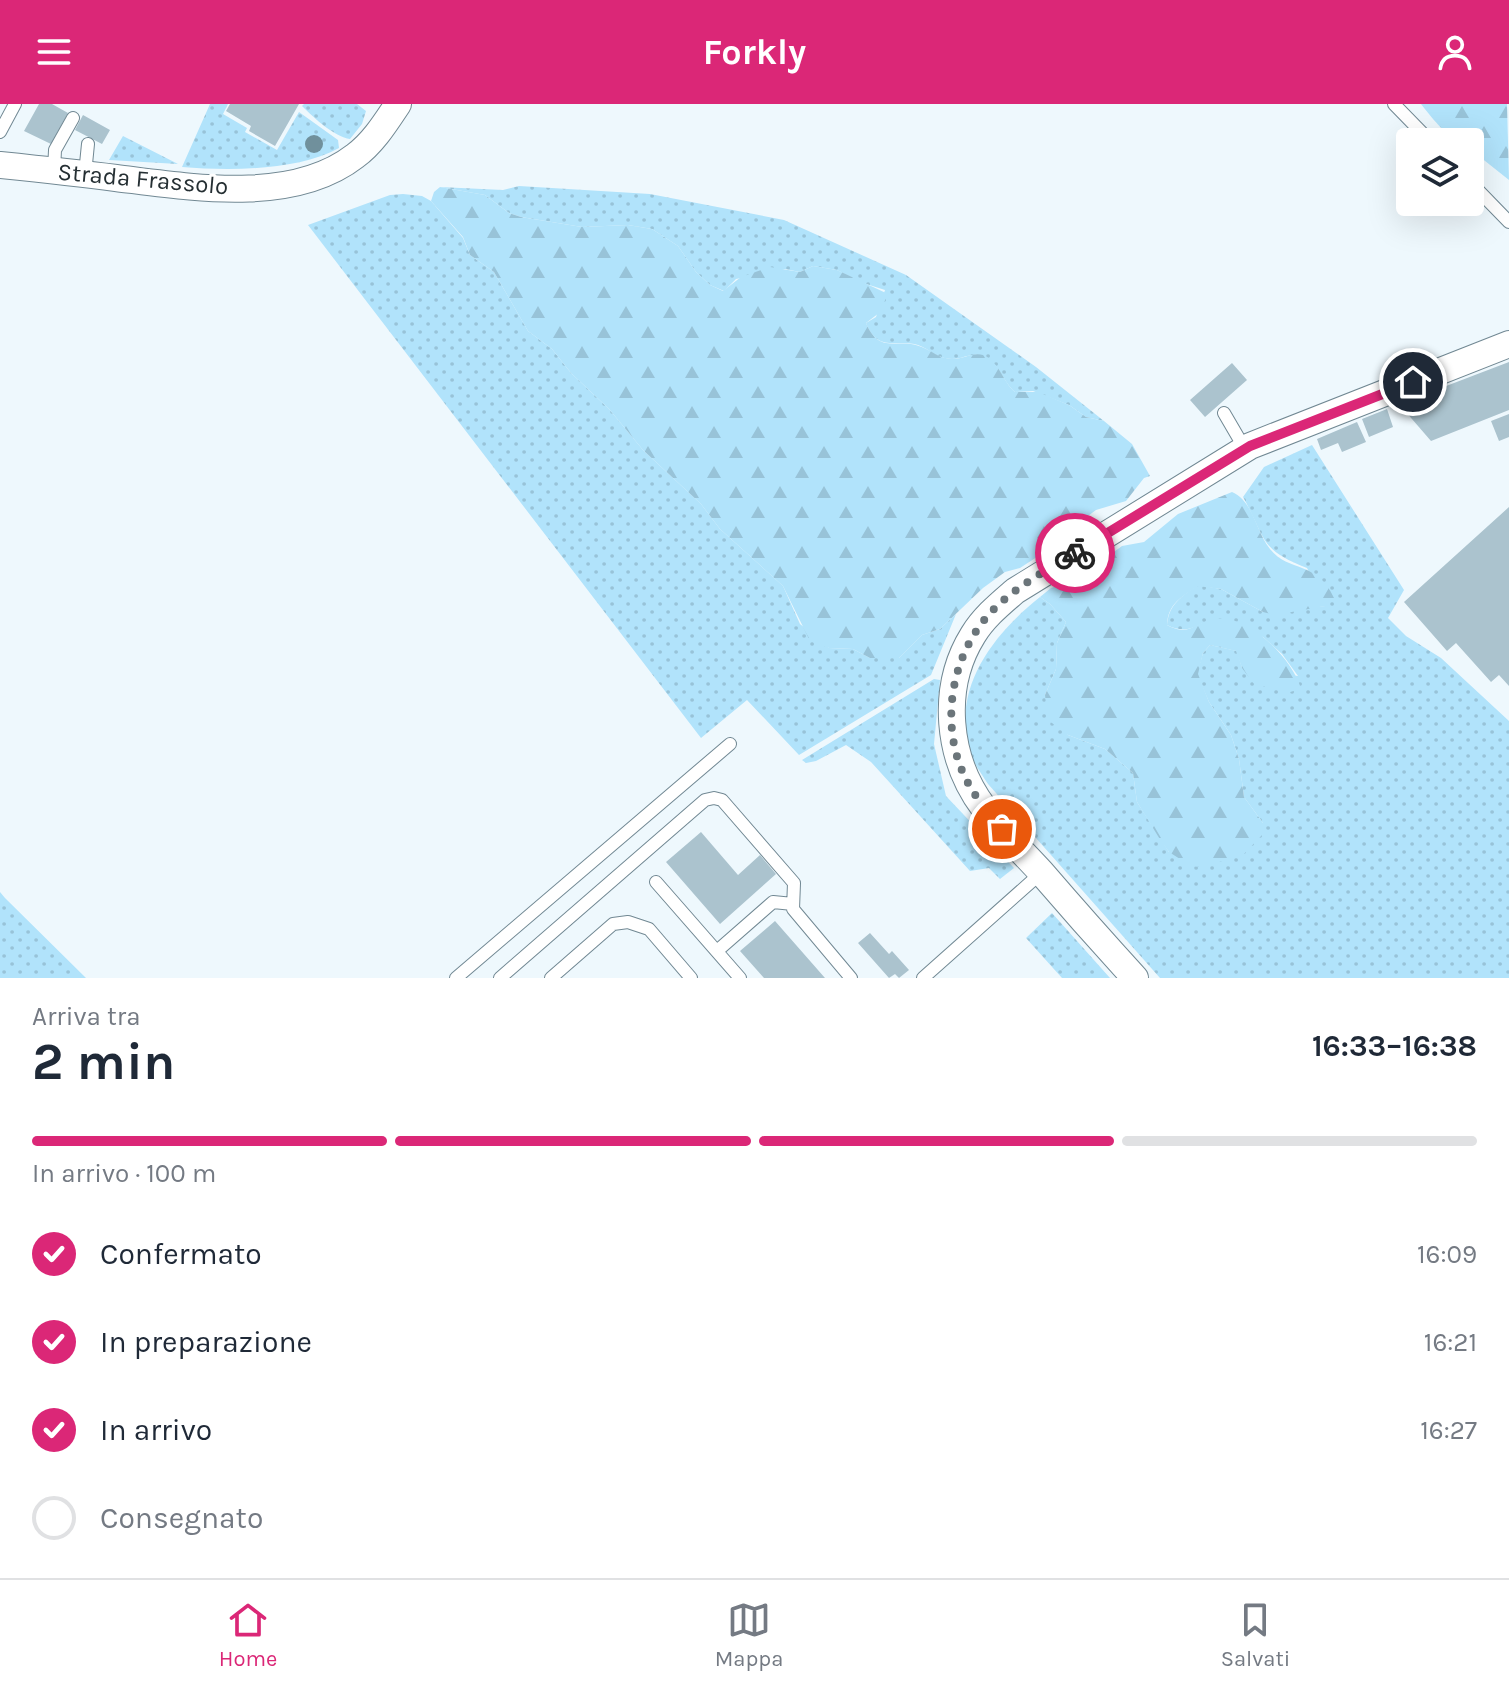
<!DOCTYPE html>
<html lang="it">
<head>
<meta charset="utf-8">
<style>
  body { margin:0; font-family:Karla,sans-serif; background:#f6f6f7; color:#1f2937; height:100vh; display:flex; flex-direction:column; font-size:30px; white-space:nowrap }
  * { box-sizing:border-box; margin:0 }
  p { font-size:26px; color:#747a83 }
  .icon { flex:none; width:44px; height:44px; fill:none; stroke:currentColor; stroke-width:2; stroke-linecap:round; stroke-linejoin:round }
  .map { position:relative; height:874px; overflow:hidden }
  .details { display:flex; flex-direction:column; background:#fff; flex:1 }
  .details>* { flex:none }
  .tools { position:absolute; left:1396px; top:24px; display:grid; gap:16px }
  .tools a { display:grid; place-items:center; width:88px; height:88px; border-radius:8px; background:#fff; box-shadow:0 8px 32px #0002; font-size:40px }
  .pin { position:absolute; display:grid; place-items:center; width:68px; height:68px; color:#fff; margin:-34px; border:4px solid #fff; border-radius:50%; box-shadow:0 2px 8px #0007 }
  .courier { position:absolute; display:grid; place-items:center; width:80px; height:80px; margin:-40px; border:6px solid #db2777; border-radius:50%; background:#fff; color:#222; box-shadow:0 2px 10px #0007 }
  .head em { font-style:normal; font-weight:700 }
  .head div { display:flex; flex-direction:column-reverse }
  .head { display:flex; align-items:center; justify-content:space-between; height:136px; padding:0 32px }
  h1 { font-size:52px; font-weight:700; line-height:60px }
  .bar { display:grid; grid-template-columns:repeat(4,1fr); gap:12px 8px; align-content:center; height:96px; padding:0 32px }
  .bar i { height:10px; border-radius:6px; background:#e0e1e3 }
  .bar .selected { background:#db2777 }
  .bar p { grid-column:span 4 }
  ol { padding:0 32px; list-style:none }
  li { display:flex; align-items:center; gap:24px; height:88px }
  li p { margin-inline-start:auto }
  li .icon { padding:8px; border-radius:50%; background:#db2777; color:#fff; stroke-width:4 }
  li:last-child { color:#747a83 }
  li i { width:44px; height:44px; border:4px solid #e0e1e3; border-radius:50% }
  header { display:flex; justify-content:space-between; align-items:center; height:104px; padding:0 32px; background:#db2777; color:#fff; font-size:36px; font-weight:700 }
  .menu { display:flex; justify-content:space-around; align-items:center; height:112px; border-top:2px solid #e0e1e3; background:#fff; font-size:22px; color:#747a83 }
  .menu a { display:grid; justify-items:center; gap:4px }
  .menu .selected { color:#db2777 }
  .map>svg:first-child { display:block }
</style>
</head>
<body>
<header><svg class="icon" aria-label="menu" viewBox="0 0 24 24"><path d="M4 6h16M4 12h16M4 18h16"/></svg>Forkly<svg class="icon" aria-label="person" viewBox="0 0 24 24"><circle cx="12" cy="8" r="4"/><path d="M4 21q1-7 8-7t8 7"/></svg></header>
<div class="map">
<svg width="1509" height="874" viewBox="0 0 1509 874">
  <defs>
    <pattern id="grass-dots" width="8" height="8" patternUnits="userSpaceOnUse" patternTransform="scale(2)"><rect width="8" height="8" fill="#b1e3fb"/><path d="M2 2h.1M6 6h.1" fill="none" stroke="#98c3d8" stroke-width="1.8" stroke-linecap="round"/></pattern>
    <pattern id="forest-firs" width="22" height="20" patternUnits="userSpaceOnUse" patternTransform="scale(2)"><rect width="22" height="20" fill="#b1e3fb"/><path d="M5 1l3.5 6h-7zM16 11l3.5 6h-7z" fill="#98c3d8"/></pattern>
  </defs>
  <rect width="100%" height="100%" fill="#eef8fd"/>
  <path fill="url(#grass-dots)" d="M210,0h18l-5,10 24,14 -2,4 32,18 22,-38 39,28 1,8c-42,23 -110,23 -157,19z
    M304,0h53l9,7 -4,13 -12,15c-15,-2 -35,-20 -48,-33z
    M123,32l55,28 -69,-4z
    M519,82l131,8 134,26 122,55 130,92 68,54 -18,-4 -17,-12 -36,-14 -18,1c-12,-10 -16,-30 -32,-36 -11,-4 -20,3 -31,3 -14,0 -21,-9 -34,-14 -20,-7 -40,9 -52,-22l10,-6 9,-27 -25,-8 -23,-12 -24,-4 -13,6 -15,-3 -49,10 -12,12 -14,-6 -14,-13 -18,-26 -26,-17 -24,-4 -46,2 -61,-10 -12,-4 -24,-18 -45,-8 63,3z
    M403,90l19,2 9,5 32,37 7,17 24,17 34,59 24,18 19,24 38,36 34,41 58,54 19,25 63,57 17,38 29,24 24,1 17,9h29l23,-23 18,-6 16,-15 -25,61 -132,80 -52,-55 -46,38 -393,-513 82,-30z
    M1312,341l92,145 -16,28 18,18 35,22 68,63v257h-349l-172,-194c-5,-8 -12,-17 -16,-27 -24,-65 20,-122 68,-160l10,7 16,18 -9,21 -1,26 -11,26 23,40 37,14 28,24 4,29 32,50 94,-29 -19,-26 -5,-38 -8,-24 -22,-33 -12,-28 6,-21 7,-8 27,6 5,17 56,8 -16,-22 -19,-17 -60,-14c-14,7 -22,9 -36,2 2,-21 14,-28 31,-40l23,4 42,23 62,-6 -18,-38c-49,-19 -41,-30 -64,-71l21,-30z
    M934,575l6,1 -6,64 12,52 68,72 -14,11 -11,-11 -19,3 -99,-109 -25,-17 -30,16 -10,2 -4,-3z
    M0,788l5,6 81,80h-86z
    M1052,809l58,65h-48l-36,-40z"/>
  <path fill="url(#forest-firs)" d="M1421,0h86l2,76 -39,-31v-7c-21,0 -37,-23 -49,-38z
    M440,83l45,8 24,18 12,4 61,10 46,-2 24,4 26,17 18,26 14,13 13,6 18,-14 29,-10 30,5 13,-6 24,4 51,24 -9,19 -13,10c13,32 32,15 53,23 13,4 19,13 34,13 10,0 20,-7 30,-4 16,6 20,27 32,37h23l31,13 17,12 18,4 28,23 18,32 -6,2 -18,23 -30,9 -43,32 -10,11 -23,15 -15,4 -22,16 -43,41 -18,6 -23,23h-29l-17,-9 -24,-1 -19,-7 -27,-55 -63,-57 -19,-25 -58,-54 -34,-41 -38,-36 -19,-24 -24,-18 -34,-59 -24,-17 -7,-18 -32,-36 3,-9z
    M1232,388c22,10 23,38 38,57 19,24 47,11 64,49l-9,8 -50,9 -12,-3 -42,-23 -23,-3c-17,11 -30,18 -31,39 23,12 26,-2 47,-6 34,-6 79,40 87,70l-11,3 -35,-7 -13,-17 -6,-17 -26,-6 -7,8 -5,21 11,28 22,33 8,24 5,38 19,26 -1,12 -19,20 -41,12 -11,-1 -22,-14 -8,-11 -24,-39 -4,-29 -28,-24 -37,-14 -20,-15 -3,-25 11,-26 1,-26 9,-21 -16,-18 -10,-7 11,-9 23,-7 48,-35 22,-4 34,-28z"/>
  <path fill="#abc3ce" d="M39,0h13l16,9 -17,31 -27,-13z
    M230,0h69l-24,42 -26,-15 2,-5 -25,-15z
    M83,11l27,15 -8,14 -27,-14z
    M1509,258v48l-78,31 -32,-37z
    M1232,259l15,17 -42,37 -15,-17z
    M1387,305l6,18 -24,10 -7,-18z
    M1509,310v23l-10,4 -8,-20z
    M1357,318l9,20 -24,10 -4,-9 -17,7 -4,-11z
    M1509,403v179l-10,-11 -8,7 -35,-39 -9,8 -43,-49z
    M701,728l37,43 22,-20 16,19 -56,50 -54,-62z
    M775,817l50,57h-61l-24,-27z
    M870,829l19,21 3,-3 17,19 -10,8 -4,-4 -6,4 -31,-35z"/>
  <g fill="none" stroke-linecap="round" stroke-linejoin="round">
    <defs>
      <path id="service" d="M1394,0l37,38
        M0,28l15,-28
        M54,67l1,-21 18,-32
        M85,70l3,-30
        M1470,78l39,40
        M1224,309l21,36
        M656,778l84,96
        M717,847l56,-49 20,2
        M456,874l274,-234
        M500,874l205,-178 9,-2 8,2 72,83 -1,26 58,69
        M551,874l62,-54 15,-2 21,7 42,49
        M923,874l118,-105"/>
      <path id="minor" d="M0,61c39,4 77,8 116,13 73,9 176,27 239,-22 18,-13 31,-34 43,-52
        M1135,874c-32,-35 -63,-70 -94,-106 -19,-21 -41,-41 -57,-64 -37,-49 -44,-120 -11,-173 11,-18 27,-31 42,-44l235,-145 259,-102"/>
    </defs>
    <use href="#service" stroke="#718893" stroke-width="14"/>
    <use href="#minor" stroke="#718893" stroke-width="28"/>
    <use href="#service" stroke="#fff" stroke-width="12"/>
    <use href="#minor" stroke="#fff" stroke-width="26"/>
  </g>
  <circle fill="#70909c" cx="314" cy="40" r="9"/>
  <g fill="none" stroke-linecap="round" stroke-linejoin="round">
    <path stroke="#6b757a" stroke-width="8" stroke-dasharray="0 14.4" d="M1002,725c-16,-18 -32,-38 -41,-61 -21,-53 -7,-119 33,-159 23,-23 53,-39 81,-56"/>
    <path stroke="#db2777" stroke-width="10" d="M1075,449l175,-107 163,-64"/>
  </g>
  <g text-anchor="middle" stroke-width="6" stroke-linejoin="round" paint-order="stroke">
    <g font-size="24" fill="#252f33" stroke="#fff">
      <text transform="translate(143 75) rotate(5)" y="8">Strada Frassolo</text>
    </g>
  </g>
</svg>
<div class="tools">
<a><svg class="icon" aria-label="layers" viewBox="0 0 24 24"><path d="M12 4l9 5-9 5-9-5zM3 14l9 5 9-5"/></svg></a>
</div>
<div class="pin" style="left:1002px;top:725px;background:#ea580c"><svg class="icon" aria-label="bag" viewBox="0 0 24 24"><path d="M5 8h14l-1 12H6zM9 8a3 3 0 0 1 6 0"/></svg></div>
<div class="pin" style="left:1413px;top:278px;background:#1f2937"><svg class="icon" aria-label="home" viewBox="0 0 24 24"><path d="M3 11l9-7 9 7M6 9v11h12V9"/></svg></div>
<div class="courier" style="left:1075px;top:449px"><svg class="icon" aria-label="bike" viewBox="0 0 24 24"><circle cx="6" cy="16" r="4"/><circle cx="18" cy="16" r="4"/><path d="M6 16l4-8h5l3 8M10 8l3 8H6M13 5h3"/></svg></div>
</div>
<section class="details">
<div class="head"><div><h1>2 min</h1><p>Arriva tra</p></div><em>16:33–16:38</em></div>
<div class="bar"><i class="selected"></i><i class="selected"></i><i class="selected"></i><i></i><p>In arrivo · 100 m</p></div>
<ol>
<li><svg class="icon" aria-label="check" viewBox="0 0 24 24"><path d="M5 12l5 5 9-10"/></svg>Confermato<p>16:09</p></li>
<li><svg class="icon" aria-label="check" viewBox="0 0 24 24"><path d="M5 12l5 5 9-10"/></svg>In preparazione<p>16:21</p></li>
<li><svg class="icon" aria-label="check" viewBox="0 0 24 24"><path d="M5 12l5 5 9-10"/></svg>In arrivo<p>16:27</p></li>
<li><i></i>Consegnato</li>
</ol>
</section>
<nav class="menu">
<a class="selected"><svg class="icon" aria-label="home" viewBox="0 0 24 24"><path d="M3 11l9-7 9 7M6 9v11h12V9"/></svg>Home</a>
<a><svg class="icon" aria-label="map" viewBox="0 0 24 24"><path d="M3 6l6-2 6 2 6-2v14l-6 2-6-2-6 2zM9 4v14M15 6v14"/></svg>Mappa</a>
<a><svg class="icon" aria-label="saved" viewBox="0 0 24 24"><path d="M7 4h10v16l-5-4-5 4z"/></svg>Salvati</a>
</nav>
</body>
</html>
